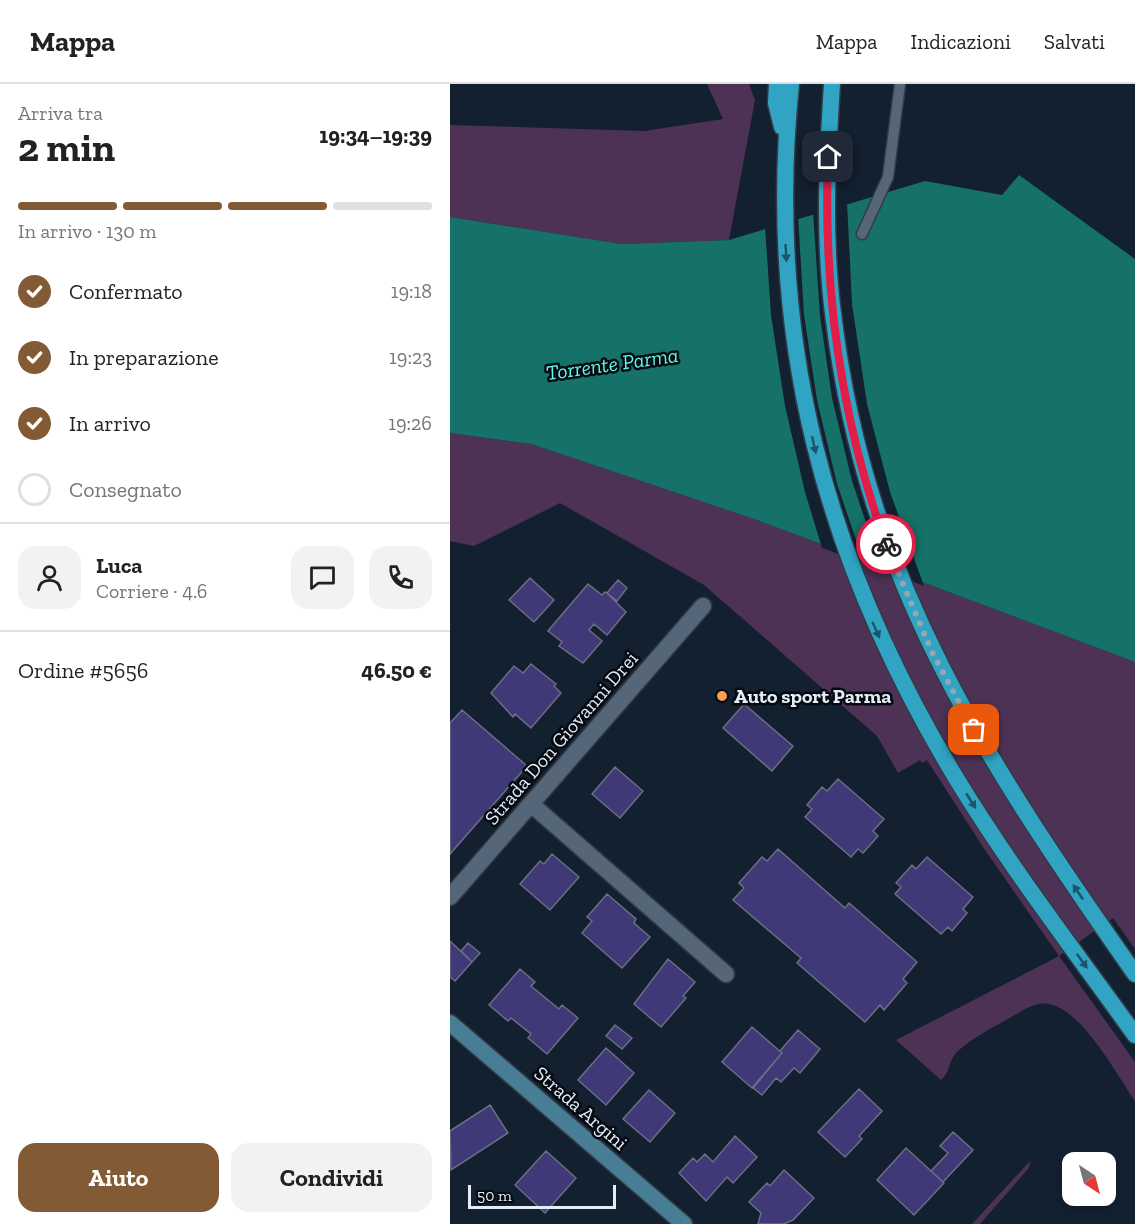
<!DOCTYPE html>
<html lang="it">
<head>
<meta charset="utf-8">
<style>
  body { margin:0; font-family:"Zilla Slab",serif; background:#f2f2f2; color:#222; height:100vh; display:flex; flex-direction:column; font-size:22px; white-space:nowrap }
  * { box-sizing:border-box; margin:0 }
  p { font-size:20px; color:#767676 }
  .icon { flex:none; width:33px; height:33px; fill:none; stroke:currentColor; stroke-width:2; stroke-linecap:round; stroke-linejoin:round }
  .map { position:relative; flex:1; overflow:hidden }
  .drawer { display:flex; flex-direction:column; background:#fff; width:450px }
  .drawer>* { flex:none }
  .needle { width:39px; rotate:144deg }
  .tools { position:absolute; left:612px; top:1068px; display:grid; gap:12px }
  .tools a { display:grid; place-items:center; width:54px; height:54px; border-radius:12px; background:#fff; box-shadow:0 3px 9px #0003; font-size:30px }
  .scale { position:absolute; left:18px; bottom:15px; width:148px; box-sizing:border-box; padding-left:6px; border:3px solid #e3edf8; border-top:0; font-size:16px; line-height:21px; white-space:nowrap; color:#e3edf8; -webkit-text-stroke:4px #050910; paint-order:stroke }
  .pin { position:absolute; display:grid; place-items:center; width:51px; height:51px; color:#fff; margin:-26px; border-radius:12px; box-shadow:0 3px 9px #0006 }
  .courier { position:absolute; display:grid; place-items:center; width:60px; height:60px; margin:-30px; border:4px solid #e11d48; border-radius:50%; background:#fff; color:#222; box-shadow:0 2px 8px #0007 }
  .overview em { font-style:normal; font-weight:700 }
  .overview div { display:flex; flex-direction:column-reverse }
  .overview { display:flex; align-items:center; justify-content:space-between; height:102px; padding:0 18px }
  h1 { font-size:39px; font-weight:700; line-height:45px }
  .bar { display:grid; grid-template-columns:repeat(4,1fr); gap:9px 6px; align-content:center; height:72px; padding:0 18px }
  .bar i { height:8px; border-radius:4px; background:#e0e0e0 }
  .bar .selected { background:#835a36 }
  .bar p { grid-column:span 4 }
  .line { display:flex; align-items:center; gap:15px; padding:0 18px; border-top:2px solid #e0e0e0 }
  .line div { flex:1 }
  .round { display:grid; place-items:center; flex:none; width:63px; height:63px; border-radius:18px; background:#f2f2f2 }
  ol { padding:0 18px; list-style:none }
  li { display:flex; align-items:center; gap:18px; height:66px }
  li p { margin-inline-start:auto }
  li .icon { padding:6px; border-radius:50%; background:#835a36; color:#fff; stroke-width:4 }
  li:last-child { color:#767676 }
  li i { width:33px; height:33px; border:3px solid #e0e0e0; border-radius:50% }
  .primary-button { display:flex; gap:12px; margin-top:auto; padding:12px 18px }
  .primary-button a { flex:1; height:69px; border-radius:18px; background:#835a36; color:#fff; font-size:24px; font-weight:700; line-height:69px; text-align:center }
  .primary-button a+a { background:#f2f2f2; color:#222 }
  header { display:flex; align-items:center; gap:36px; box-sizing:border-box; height:84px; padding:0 30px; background:#fff; border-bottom:2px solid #e0e0e0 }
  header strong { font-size:28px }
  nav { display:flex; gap:33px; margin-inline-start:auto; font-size:21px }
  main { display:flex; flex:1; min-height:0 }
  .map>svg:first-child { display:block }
</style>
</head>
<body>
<header>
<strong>Mappa</strong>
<nav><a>Mappa</a><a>Indicazioni</a><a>Salvati</a></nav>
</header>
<main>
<section class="drawer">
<div class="overview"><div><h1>2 min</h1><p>Arriva tra</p></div><em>19:34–19:39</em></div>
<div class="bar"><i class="selected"></i><i class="selected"></i><i class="selected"></i><i></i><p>In arrivo · 130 m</p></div>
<ol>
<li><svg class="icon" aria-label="check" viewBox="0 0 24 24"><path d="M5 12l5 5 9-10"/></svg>Confermato<p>19:18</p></li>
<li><svg class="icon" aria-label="check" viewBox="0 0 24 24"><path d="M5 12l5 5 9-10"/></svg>In preparazione<p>19:23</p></li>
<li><svg class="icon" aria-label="check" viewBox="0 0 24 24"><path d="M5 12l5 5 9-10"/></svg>In arrivo<p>19:26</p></li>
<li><i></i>Consegnato</li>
</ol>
<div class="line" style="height:108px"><a class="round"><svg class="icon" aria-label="person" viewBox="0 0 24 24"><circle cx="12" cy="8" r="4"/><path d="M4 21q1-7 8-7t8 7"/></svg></a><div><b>Luca</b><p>Corriere · 4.6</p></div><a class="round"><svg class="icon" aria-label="chat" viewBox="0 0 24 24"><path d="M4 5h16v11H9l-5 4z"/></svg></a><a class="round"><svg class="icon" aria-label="phone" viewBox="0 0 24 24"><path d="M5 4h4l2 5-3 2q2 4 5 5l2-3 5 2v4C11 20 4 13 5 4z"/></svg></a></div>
<div class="line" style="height:78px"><div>Ordine #5656</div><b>46.50 €</b></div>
<div class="primary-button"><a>Aiuto</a><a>Condividi</a></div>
</section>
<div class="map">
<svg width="685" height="1140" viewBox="0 0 685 1140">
  <rect width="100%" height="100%" fill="#122030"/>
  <path fill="#4e3256" d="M257,0h42l6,16 -26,140 -107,4 -172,-27v-92l194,6 79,-12z
    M0,349l81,11 223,75 381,143v287l-22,-31 -54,38 76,106v39c-19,-27 -59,-104 -96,-97 -12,2 -23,11 -33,16 -16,9 -33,18 -47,30 -11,9 -8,22 -18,30l-45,-40 163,-84 -74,-106 -58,-90 -5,3 -2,-3 -22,13 -21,-37 -173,-151 -144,-82 -86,43 -24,-5z
    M580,1077l-1,7 -49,56h-8z"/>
  <path fill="#167168" d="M569,91l116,84v403l-381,-143 -223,-75 -81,-11v-216l172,27 107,-4 196,-59 77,14z"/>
  <path fill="#122030" d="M397,118l5,102 15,100 23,88 34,94 -42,-16 -30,-89 -20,-83 -12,-82 -7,-104z
    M348,132l6,99 13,85 20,84 27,79 -42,-15 -17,-56 -20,-86 -14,-91 -6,-89z"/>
  <path fill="#3f3977" stroke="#6d6d84" stroke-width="1.5" d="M80,494l24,22 -20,22 -25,-22z
    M168,496l9,8 -10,13 -10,-8z
    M138,500l14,11 3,-3 2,1 19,19 -19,23 -13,-11 -5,6 13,11 -19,22 -24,-17 3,-4 -14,-11z
    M81,580l25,20 -2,2 7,7 -30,35 -16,-14 -2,3 -22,-24 23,-27 9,7z
    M294,620l49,42 -21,25 -49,-43z
    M12,626l65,56 -77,88v-131z
    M165,683l28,24 -23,27 -28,-24z
    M388,695l46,40 -11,12 5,5 -15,17 -5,-4 -7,8 -46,-40 7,-8 -5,-4 15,-18 5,4z
    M328,765l67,59 4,-5 68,59 -14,17 4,4 -23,27 -4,-5 -15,17 -68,-59 4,-5 -68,-58 11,-12 -5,-5 23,-26 5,4z
    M102,770l27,23 -29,33 -30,-26 20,-23 4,3z
    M477,773l46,40 -10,12 4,4 -15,18 -4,-4 -7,7 -46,-40 6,-7 -5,-4 16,-18 4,4z
    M157,810l29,25 -2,4 16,14 -28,31 -40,-35 10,-12 -5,-4z
    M0,857l22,21 -17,19 -5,-4z
    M18,859l12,10 -8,9 -11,-11z
    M218,875l27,23 -12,14 3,2 -25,29 -27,-23z
    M70,885l15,13 -4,4 28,23 3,-4 16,13 -31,36 -19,-16 3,-4 -20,-16 -3,3 -19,-16z
    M165,941l17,13 -10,11 -16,-13z
    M302,943l30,26 -30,35 -30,-26z
    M348,946l22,19 -20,24 -6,-5 -13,14 -5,-4 -14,17 -9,-7 29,-35 -2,-2z
    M156,964l28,25 -28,32 -28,-25z
    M409,1005l23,22 -23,25 3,3 -17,18 -27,-25z
    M199,1006l26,23 -25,29 -27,-23z
    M40,1021l18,28 -57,37 -1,-39z
    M503,1048l20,18 -30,32 -12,-11 17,-18 -8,-7z
    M285,1052l22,21 -24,26 -6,-6 -21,24 -27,-28 14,-15 4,4 8,-8 8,8z
    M456,1064l38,35 -30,32 -37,-35z
    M96,1067l30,27 -31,35 -30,-28z
    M334,1086l30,28 -21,22 -9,4h-26l3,-11 -12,-11 18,-19 3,3z"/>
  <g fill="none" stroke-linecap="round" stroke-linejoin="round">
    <defs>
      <path id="service" d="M412,150l26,-57 12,-93"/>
      <path id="minor" d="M81,720l195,170
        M0,813l253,-291"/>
      <path id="secondary" d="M0,939l234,201"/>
      <path id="trunk" d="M327,0l-1,19 6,24
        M341,0c-26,254 34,477 165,694 54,89 118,172 179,257
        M382,0c-5,79 -9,158 2,237 33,262 154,443 301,653"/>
    </defs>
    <use href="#service" stroke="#333b48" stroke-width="13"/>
    <use href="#minor" stroke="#333b48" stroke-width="19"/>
    <use href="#secondary" stroke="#333b48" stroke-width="19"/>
    <use href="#trunk" stroke="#333b48" stroke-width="19"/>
    <use href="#service" stroke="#556679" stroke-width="10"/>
    <use href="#minor" stroke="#556679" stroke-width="16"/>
    <use href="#secondary" stroke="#477d95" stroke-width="16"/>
    <use href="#trunk" stroke="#30a4c2" stroke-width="16"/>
  </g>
  <defs><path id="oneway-solid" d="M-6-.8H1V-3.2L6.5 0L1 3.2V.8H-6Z" transform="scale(1.5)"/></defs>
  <g fill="#1a5669">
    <use href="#oneway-solid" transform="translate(336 169) rotate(87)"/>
    <use href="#oneway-solid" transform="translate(364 361) rotate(77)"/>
    <use href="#oneway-solid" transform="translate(426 546) rotate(66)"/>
    <use href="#oneway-solid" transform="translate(521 717) rotate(57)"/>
    <use href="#oneway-solid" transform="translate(628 808) rotate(-124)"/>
    <use href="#oneway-solid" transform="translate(632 877) rotate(54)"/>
  </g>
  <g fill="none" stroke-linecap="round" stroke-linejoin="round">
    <path stroke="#9aa5b2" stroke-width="6" stroke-dasharray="0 10.8" d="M436,460l46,108 42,78"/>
    <path stroke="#e11d48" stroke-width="8" d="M378,73c-5,131 13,263 58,387"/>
  </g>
  <circle fill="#fa9f4f" stroke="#050910" stroke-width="2" cx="272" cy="612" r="6"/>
  <g text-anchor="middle" stroke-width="5" stroke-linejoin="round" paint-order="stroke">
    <g font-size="20" font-weight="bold" fill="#e3edf8" stroke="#050910" text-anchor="start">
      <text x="284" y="619">Auto sport Parma</text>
    </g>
    <g font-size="20" fill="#e3edf8" stroke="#050910">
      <text transform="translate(111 654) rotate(-49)" y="7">Strada Don Giovanni Drei</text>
      <text transform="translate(131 1024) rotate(41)" y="7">Strada Argini</text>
    </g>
    <g font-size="21" font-style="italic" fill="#5ffae9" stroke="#050910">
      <text transform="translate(162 280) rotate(-8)" y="7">Torrente Parma</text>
    </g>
  </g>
</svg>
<div class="tools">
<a><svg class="needle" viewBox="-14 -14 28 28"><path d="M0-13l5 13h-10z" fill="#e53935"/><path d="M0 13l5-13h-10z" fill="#767676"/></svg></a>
</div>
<div class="scale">50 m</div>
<div class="pin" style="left:524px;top:646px;background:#ea580c"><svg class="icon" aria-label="bag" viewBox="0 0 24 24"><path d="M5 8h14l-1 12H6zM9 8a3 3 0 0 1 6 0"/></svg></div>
<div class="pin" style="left:378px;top:73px;background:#1f2937"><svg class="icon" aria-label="home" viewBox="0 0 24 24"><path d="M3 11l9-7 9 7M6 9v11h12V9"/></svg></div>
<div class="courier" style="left:436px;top:460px"><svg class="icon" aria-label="bike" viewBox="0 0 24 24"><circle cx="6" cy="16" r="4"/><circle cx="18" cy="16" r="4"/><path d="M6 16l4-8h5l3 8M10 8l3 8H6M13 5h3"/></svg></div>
</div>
</main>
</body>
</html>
